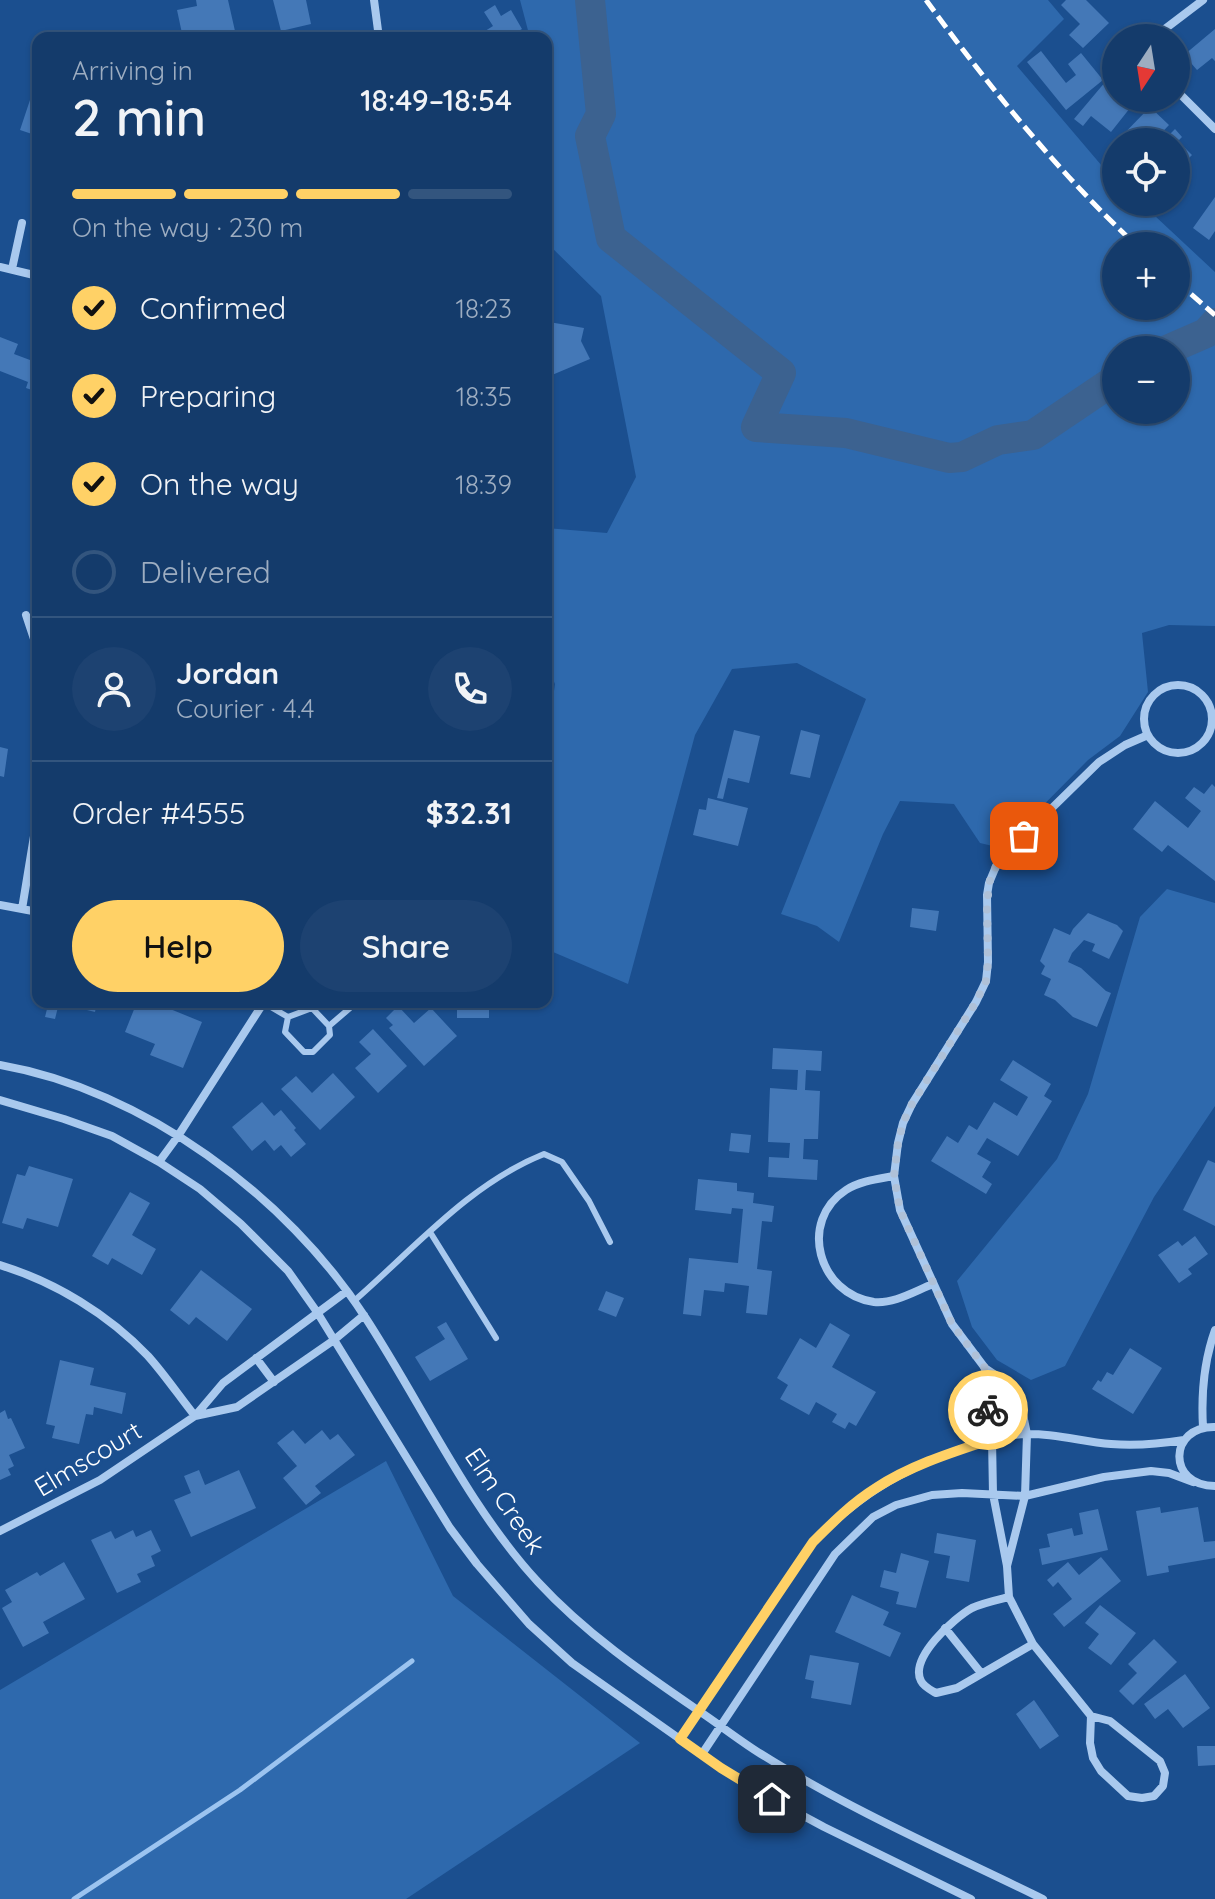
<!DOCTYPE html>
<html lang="en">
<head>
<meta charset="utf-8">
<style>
  body { margin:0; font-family:Quicksand,sans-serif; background:#1d4271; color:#f1f3f6; height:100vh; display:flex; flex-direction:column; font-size:30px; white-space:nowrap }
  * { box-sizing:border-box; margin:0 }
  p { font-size:26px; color:#9dadc1 }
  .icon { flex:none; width:44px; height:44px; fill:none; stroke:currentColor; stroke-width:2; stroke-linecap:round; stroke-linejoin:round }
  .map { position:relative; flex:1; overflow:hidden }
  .side { position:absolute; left:32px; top:32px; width:520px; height:976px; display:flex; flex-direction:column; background:#143b6b; border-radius:16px; box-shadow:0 2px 6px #0004,0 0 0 2px #33557e }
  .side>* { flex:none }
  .needle { width:52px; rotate:192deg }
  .tools { position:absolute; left:1102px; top:24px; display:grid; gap:16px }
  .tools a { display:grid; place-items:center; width:88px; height:88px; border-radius:50%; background:#143b6b; box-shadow:0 2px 6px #0004,0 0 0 2px #33557e; font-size:40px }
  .pin { position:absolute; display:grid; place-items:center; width:68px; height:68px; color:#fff; margin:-34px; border-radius:16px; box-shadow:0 4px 12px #0006 }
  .courier { position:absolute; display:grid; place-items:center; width:80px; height:80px; margin:-40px; border:6px solid #ffd166; border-radius:50%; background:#fff; color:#222; box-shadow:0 2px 10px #0007 }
  .summary em { font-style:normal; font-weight:600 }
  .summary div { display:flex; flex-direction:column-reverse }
  .summary { display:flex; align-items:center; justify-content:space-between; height:136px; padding:0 40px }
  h1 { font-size:52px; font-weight:600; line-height:60px }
  .bar { display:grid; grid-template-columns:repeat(4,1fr); gap:12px 8px; align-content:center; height:96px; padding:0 40px }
  .bar i { height:10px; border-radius:6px; background:#33557e }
  .bar .selected { background:#ffd166 }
  .bar p { grid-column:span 4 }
  .line { display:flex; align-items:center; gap:20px; padding:0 40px; border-top:2px solid #33557e }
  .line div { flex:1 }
  .round { display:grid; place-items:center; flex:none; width:84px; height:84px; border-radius:42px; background:#1d4271 }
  ol { padding:0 40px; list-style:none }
  li { display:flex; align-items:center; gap:24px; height:88px }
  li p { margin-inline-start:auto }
  li .icon { padding:8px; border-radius:50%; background:#ffd166; color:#111; stroke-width:4 }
  li:last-child { color:#9dadc1 }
  li i { width:44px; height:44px; border:4px solid #33557e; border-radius:50% }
  .cta { display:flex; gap:16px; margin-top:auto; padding:16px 40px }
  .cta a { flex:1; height:92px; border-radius:48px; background:#ffd166; color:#111; font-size:32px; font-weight:600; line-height:92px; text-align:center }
  .cta a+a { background:#1d4271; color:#f1f3f6 }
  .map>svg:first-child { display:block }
</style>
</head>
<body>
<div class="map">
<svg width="1215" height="1899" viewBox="0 0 1215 1899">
  <rect width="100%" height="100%" fill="#1b4f8f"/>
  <path fill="#2e69ad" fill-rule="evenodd" d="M520,0h528l16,19 -47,47 85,100 14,14v22h24l75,70v354l-46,-1 -27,8 6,59 -28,44 -32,24 -87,88 -21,-5 -26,-39 -54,-3 -17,33 -44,108 -22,-16 -36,-12 85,-215 -69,-36 -65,6 -37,66 -67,249 -82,-35v-201l9,-64 -9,-21v-135l61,5 29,-56 -35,-181 -55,-54v-204h-16zM1176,246v60h-60v-60zM1116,350h60v60h-60z
    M1167,889l48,14v203l-61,91 -89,169 -34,14 -34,-20 -25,-33 -15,-46 100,-122 31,-65 52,-177z
    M386,1461l67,135 187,147 -234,156h-406v-209z"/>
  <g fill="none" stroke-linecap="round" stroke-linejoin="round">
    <path stroke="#9cc4f0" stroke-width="5" d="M74,1899l166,-109 172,-129"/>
    <path stroke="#3c6290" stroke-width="30" d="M590,0l11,114 -11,22 21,102 170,135 -25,54 90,6 103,25 13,-1 36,-17 35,-5 83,-56
      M1167,350l39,-17 9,-10"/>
  </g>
  <path fill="#4478b7" d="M196,0h32l7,31 -35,7h-17l-6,-28 20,-4z
    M273,0h33l5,24 -30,7z
    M1066,0h20l23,23 -26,25 -14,-13 11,-11 -19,-19z
    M495,5l6,11 10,-6 11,19 -16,9h-32l19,-12 -9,-14z
    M1215,29v32l-3,-3 -15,12 -13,-15z
    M1041,51l25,32 10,-8 -8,-11 13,-11 22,27 -37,30 -39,-48z
    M1106,81l10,8v9h11l7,5 -23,29 -20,-16 -8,10 -9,-7z
    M30,100l8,2v34l-18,-6z
    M1150,107l19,18 -16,17h-37v14l-7,-7z
    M1175,129l7,8 -4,4 14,14 -16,16v-29h-14z
    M1215,197v34l-6,9 -16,-12z
    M546,316l3,6 35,6 -3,13 9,18 -38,16 -6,-13z
    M0,337l18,7 -4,10 24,9v29l-12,-4 2,-6 -28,-11z
    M734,730l26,6 -11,47 -21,-5 -5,21 -6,-1z
    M801,730l19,5 -10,43 -20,-4z
    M0,747l8,2 -4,28 -4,-1z
    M1212,784l3,3v94l-47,-36 -6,7 -29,-23 22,-28 33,27 13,-17 -16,-13 9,-11 10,7z
    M708,798l40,10 -10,38 -45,-11 6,-26 7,1z
    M912,908l27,3 -3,20 -26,-4z
    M1088,913l29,12 6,6 -14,28 -17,-8 3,-7 -11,-4 -12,13 -4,9 13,6 25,23 5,2 -14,34 -24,-10 -18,-17 -11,-5 7,-16 -10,-5 4,-8 -5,-5 14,-33 16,7 3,-6z
    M41,1002h56l-2,10 -36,-9 -4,16 -10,-2 3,-12z
    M137,1002h16l49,20 -19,46 -33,-13 5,-11 -30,-12z
    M457,1002h32v16h-32z
    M398,1006l16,17 17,-15 26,28 -33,30 -35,-38 4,-3 -7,-7z
    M373,1029l34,37 -29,27 -23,-25 16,-14 -12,-12z
    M773,1048l49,3 -1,20 -15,-1 -1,20 15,1 -2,48h-14l-1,20 15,1 -1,20 -49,-3 1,-20 20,1 1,-15 -22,-1 2,-54 27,2 1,-20 -26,-1z
    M1013,1060l38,24 -7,12 8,5 -34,55 -31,-18 -10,16 14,8 -9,15 10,7 -6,10 -55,-33 16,-25 11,7 11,-18 8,5 17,-28 23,14 11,-19 -28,-17z
    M333,1073l22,24 -35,33 -39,-41 15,-13 16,17z
    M262,1102l12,14 7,-6 15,18 -2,2 12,14 -15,13 -10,-12 -7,6 -9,-11 -13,11 -20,-24z
    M731,1133l20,2 -2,18 -20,-2z
    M1208,1160l7,3v63l-32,-16z
    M29,1166l44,13 -15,48 -31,-9 -4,11 -21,-6 15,-49 8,2z
    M698,1179l39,4v8l17,2 -1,10 21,3 -2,16 -10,-1 -5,48 15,2 -5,44 -21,-2 3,-27 -24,-3 -1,9 -20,-2 -3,26 -18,-2 6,-56 49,5 5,-54 -11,-1 -1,6 -36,-4z
    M130,1192l20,11 -18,32 24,14 -14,26 -30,-17 -4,7 -16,-9z
    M1195,1236l13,18 -20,15 4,5 -13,9 -21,-28 20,-14 4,5z
    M201,1270l51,39 -25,32 -31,-24 -7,8 -19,-15z
    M606,1291l18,7 -8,19 -18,-7z
    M446,1322l22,37 -38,22 -15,-24 30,-18 -8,-12z
    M830,1323l20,12 -18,32 44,25 -20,34 -7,-4 -4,7 -13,-7 5,-8 -21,-12 -7,13 -29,-16 8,-14 -11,-7 23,-40 16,10z
    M1130,1348l32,20 -29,46 -41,-25 6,-9 3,2 6,-10 6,3z
    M60,1360l34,8 -4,17 36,8 -4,21 -28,-7 -1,8 -7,-1 -7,30 -27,-6 3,-12 -9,-2z
    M5,1410l3,9 3,-1 14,30 -16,7 5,11 -6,3 3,6 -11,5v-67z
    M293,1430l12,14 17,-14 8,10 8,-6 17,21 -40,31 6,7 -15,12 -23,-27 14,-12 -20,-23z
    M199,1470l6,15 34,-15 17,38 -65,29 -17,-37 17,-7 -7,-17z
    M1160,1507l1,6 37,-6 6,35 11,-1v17l-47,8 1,6 -22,4 -11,-65z
    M1098,1509l10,41 -66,15 -3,-16 11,-2 -3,-13 25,-6 2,8 9,-2 -4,-21z
    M133,1530l3,7 15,-7 10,21 -10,5 4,10 -18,8 4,8 -24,11 -26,-53 20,-9 4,8z
    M937,1533l39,7 -7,42 -23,-4 4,-22 -16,-3z
    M901,1553l28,8 -13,47 -20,-4 3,-12 -19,-5 4,-17 12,3z
    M1101,1557l20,24 -57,46 -11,-13 19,-15 -14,-17 -5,5 -6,-7 21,-18 11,13z
    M64,1562l21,37 -42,23 6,11 -26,14 -21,-39 10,-6 -7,-12 32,-18 3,4z
    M852,1595l37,17 -6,13 18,8 -11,24 -55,-25z
    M1100,1605l36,28 -25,32 -23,-17 11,-14 -14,-11z
    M1154,1639l23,23 -44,43 -14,-14 18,-18 -9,-9z
    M810,1655l49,8 -8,42 -40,-7 3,-17 -9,-2z
    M1185,1674l25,34 -27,20 -15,-19 -13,10 -11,-15z
    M1034,1700l25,36 -19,13 -24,-35z
    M1197,1746h18v19l-17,1z"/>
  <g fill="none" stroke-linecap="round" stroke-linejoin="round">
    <path stroke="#a9c9ee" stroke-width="6" d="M264,1003l24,14 24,-9 17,18 28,-24
      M288,1017l-3,15 19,20h9l17,-17 -1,-9
      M430,1232l66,106
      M354,1301c60,-52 115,-117 190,-147l18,8 27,39 21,41"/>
    <path stroke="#a9c9ee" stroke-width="8" d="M374,0l5,38
      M1153,38l50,-38
      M1176,90l39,39
      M0,267l38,9
      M12,269l10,-46
      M26,615l12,36
      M1144 719a34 34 0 1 1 68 0a34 34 0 1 1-68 0Z
      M0,905l38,7
      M22,909l16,-97
      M0,1065c143,25 287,131 365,252 57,87 102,188 173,265 47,51 104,90 161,129 21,14 41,30 62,43 89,56 188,99 282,145
      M0,1100l64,19 48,17 47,26 41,27 41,35 47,47 29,41 133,216 27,36 52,60 43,39 149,105 51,31 52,28 147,72
      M159,1162l19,-26 86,-134
      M894,1176c-16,3 -34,5 -48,14 -48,31 -28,104 28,112 20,2 41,-11 59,-18
      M0,1265c55,17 108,49 148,91 17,19 31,40 47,60l-95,64 -100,51
      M256,1358l18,24
      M985,1368l2,40 5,31 1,55 14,72 2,31 24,47 58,72 19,5 50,40 5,12 -2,13 -9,10 -12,2 -14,-2 -27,-25 -8,-13 -3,-15 1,-27
      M195,1416l42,-9 97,-67 30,-25
      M195,1416l28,-33 124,-92
      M1203,1427c-2,-34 1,-66 12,-97
      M1215,1427c-47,-1 -48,59 0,59
      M1007,1566l18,-70 2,-62 -7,-34 -17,-20 -18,-12 -33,-44 -52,-114 -6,-34 4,-33 5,-20 9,-19 64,-102 10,-21 2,-19 -1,-67 2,-12 8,-19 8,-10 94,-92 26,-17 23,-10
      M1009,1597c-12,3 -26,6 -37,11 -18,10 -63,50 -51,73 3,6 10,9 15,12l21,-5 76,-44
      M945,1628l36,45
      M680,1739l133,-197c46,-47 86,-71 148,-93 22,-7 42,-14 65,-15 29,-1 57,8 85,10 25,2 48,0 73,-4
      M702,1754l133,-200 38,-37 23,-12 36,-10 30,-2 63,3 79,-19 47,-6 18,2 24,9"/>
    <path stroke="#fff" stroke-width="5" stroke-dasharray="14 6" stroke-linecap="butt" d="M926,0c64,88 132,172 211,246
      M1176,281l39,34"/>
  </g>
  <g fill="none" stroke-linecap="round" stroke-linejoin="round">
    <path stroke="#afc1d8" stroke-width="8" stroke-dasharray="0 14.4" d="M988,1410l-3,-42 -33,-44 -52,-114 -6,-34 4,-33 5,-20 9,-19 64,-102 10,-21 2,-19 -1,-54 2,-25 8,-19 27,-28"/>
    <path stroke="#ffd166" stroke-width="10" d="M772,1799l-51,-31 -41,-29 133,-197c20,-20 39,-39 63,-54 35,-23 77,-36 116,-49l-4,-29"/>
  </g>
  <g text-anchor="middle" stroke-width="6" stroke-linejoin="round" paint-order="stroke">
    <g font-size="26" fill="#fff" stroke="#1b4f8f">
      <text transform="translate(88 1459) rotate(-31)" y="9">Elmscourt</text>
      <text transform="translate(505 1501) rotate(56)" y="9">Elm Creek</text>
    </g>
  </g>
</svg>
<div class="tools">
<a><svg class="needle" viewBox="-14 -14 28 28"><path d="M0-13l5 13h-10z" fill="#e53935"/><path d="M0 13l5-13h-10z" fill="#9dadc1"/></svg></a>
<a><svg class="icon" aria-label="locate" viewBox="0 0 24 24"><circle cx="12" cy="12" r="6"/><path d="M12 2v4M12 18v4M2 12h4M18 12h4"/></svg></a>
<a>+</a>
<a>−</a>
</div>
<div class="pin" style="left:1024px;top:836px;background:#ea580c"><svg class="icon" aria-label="bag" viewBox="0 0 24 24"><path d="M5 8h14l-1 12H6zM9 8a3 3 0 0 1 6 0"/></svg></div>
<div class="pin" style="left:772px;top:1799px;background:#1f2937"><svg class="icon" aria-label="home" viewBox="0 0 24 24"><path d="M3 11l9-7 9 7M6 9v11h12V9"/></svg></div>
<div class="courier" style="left:988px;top:1410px"><svg class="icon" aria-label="bike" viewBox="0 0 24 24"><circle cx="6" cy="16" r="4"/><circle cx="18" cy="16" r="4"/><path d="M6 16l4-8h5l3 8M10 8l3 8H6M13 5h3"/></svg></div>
<section class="side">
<div class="summary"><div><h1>2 min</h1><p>Arriving in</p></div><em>18:49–18:54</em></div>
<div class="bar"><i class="selected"></i><i class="selected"></i><i class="selected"></i><i></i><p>On the way · 230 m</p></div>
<ol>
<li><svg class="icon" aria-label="check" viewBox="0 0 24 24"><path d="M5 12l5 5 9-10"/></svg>Confirmed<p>18:23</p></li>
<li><svg class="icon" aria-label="check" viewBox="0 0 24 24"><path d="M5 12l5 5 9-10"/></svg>Preparing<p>18:35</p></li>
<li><svg class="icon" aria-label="check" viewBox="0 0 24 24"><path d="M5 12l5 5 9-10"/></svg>On the way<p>18:39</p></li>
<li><i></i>Delivered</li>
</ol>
<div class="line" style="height:144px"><a class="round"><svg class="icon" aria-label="person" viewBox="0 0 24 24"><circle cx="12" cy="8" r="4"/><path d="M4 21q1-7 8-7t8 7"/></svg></a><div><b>Jordan</b><p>Courier · 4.4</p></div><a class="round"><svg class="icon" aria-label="phone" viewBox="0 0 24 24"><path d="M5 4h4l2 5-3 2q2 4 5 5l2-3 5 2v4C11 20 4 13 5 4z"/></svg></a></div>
<div class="line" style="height:104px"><div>Order #4555</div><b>$32.31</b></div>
<div class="cta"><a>Help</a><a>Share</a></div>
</section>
</div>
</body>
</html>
